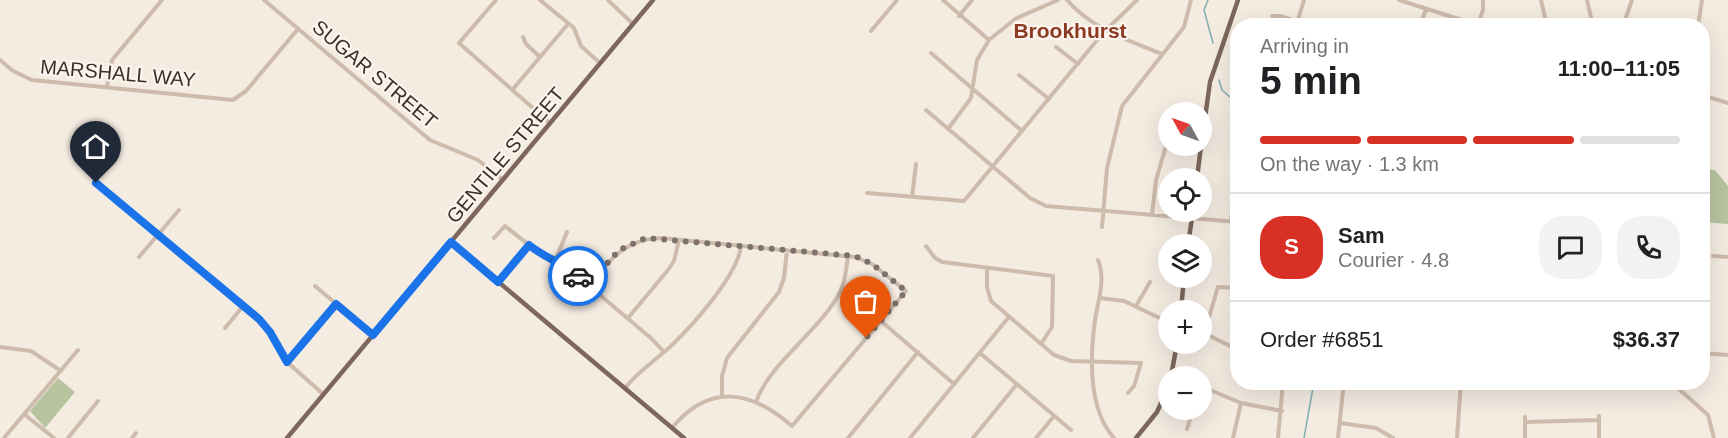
<!DOCTYPE html>
<html lang="en">
<head>
<meta charset="utf-8">
<style>
  body { margin:0; font-family:Helvetica,sans-serif; background:#f2f2f2; color:#202124; height:100vh; display:flex; flex-direction:column; font-size:22px; white-space:nowrap }
  * { box-sizing:border-box; margin:0 }
  p { font-size:20px; color:#757577 }
  .icon { flex:none; width:33px; height:33px; fill:none; stroke:currentColor; stroke-width:2; stroke-linecap:round; stroke-linejoin:round }
  .map { position:relative; flex:1; overflow:hidden }
  .side { position:absolute; left:1230px; top:18px; width:480px; height:372px; display:flex; flex-direction:column; background:#fff; border-radius:24px; box-shadow:0 6px 24px #0002 }
  .side>* { flex:none }
  .needle { width:39px; rotate:310deg }
  .buttons { position:absolute; left:1158px; top:102px; display:grid; gap:12px }
  .buttons a { display:grid; place-items:center; width:54px; height:54px; border-radius:50%; background:#fff; box-shadow:0 6px 24px #0002; font-size:30px }
  .pin { position:absolute; display:grid; place-items:center; width:51px; height:51px; color:#fff; margin:-62px -26px; border-radius:50% 50% 50% 0; rotate:-45deg; box-shadow:0 0 6px #0007 }
  .pin .icon { rotate:45deg }
  .courier { position:absolute; display:grid; place-items:center; width:60px; height:60px; margin:-30px; border:4px solid #1a73e8; border-radius:50%; background:#fff; color:#222; box-shadow:0 2px 8px #0007 }
  .summary em { font-style:normal; font-weight:700 }
  .summary div { display:flex; flex-direction:column-reverse }
  .summary { display:flex; align-items:center; justify-content:space-between; height:102px; padding:0 30px }
  h1 { font-size:39px; font-weight:700; line-height:45px }
  .bar { display:grid; grid-template-columns:repeat(4,1fr); gap:9px 6px; align-content:center; height:72px; padding:0 30px }
  .bar i { height:8px; border-radius:4px; background:#e0e0e0 }
  .bar .current { background:#d93025 }
  .bar p { grid-column:span 4 }
  .line { display:flex; align-items:center; gap:15px; padding:0 30px; border-top:2px solid #e0e0e0 }
  .line div { flex:1 }
  .round { display:grid; place-items:center; flex:none; width:63px; height:63px; border-radius:24px; background:#f2f2f2 }
  .map>svg:first-child { display:block }
</style>
</head>
<body>
<div class="map">
<svg width="1728" height="438" viewBox="0 0 1728 438">
  <rect width="100%" height="100%" fill="#f4ebe1"/>
  <path fill="#b8c4a0" d="M1702,169l13,1 13,16v38l-25,-2z
    M58,378l17,14 -30,36 -15,-17z"/>
  <g fill="none" stroke-linecap="round" stroke-linejoin="round">
    <path stroke="#7fb0b2" stroke-width="1.5" d="M1208,0l-4,10 9,33
      M1219,80l3,10 16,14
      M1304,438l10,-56"/>
    <path stroke="#cdbbac" stroke-width="4" d="M264,0l166,140 48,20 25,20
      M496,0l-37,43 91,80
      M540,0l34,28 7,18 19,17
      M608,0l25,24
      M943,0l46,40
      M1067,0c25,29 61,40 95,54
      M1399,0l82,26
      M1541,0l6,26
      M1587,0l6,26
      M959,16l13,-16
      M1272,16h8l31,10
      M1478,24l5,-14v-10
      M1296,26l8,-26
      M1420,26l6,-17
      M1607,26h7
      M1623,26l9,-26
      M1698,26l4,-26
      M871,31l26,-31
      M523,37l3,7 14,13
      M1056,47l22,17
      M931,53l91,78
      M0,60l13,11 19,9 201,20 13,-9 52,-62
      M1019,75l30,24
      M107,86l5,-26 50,-60
      M513,89l55,-65
      M1702,95l26,8
      M926,110l104,88 16,8 192,16
      M948,129l23,-31 6,-38 12,-20 26,-21 43,-19
      M96,183l163,136 12,13 16,30 36,32
      M867,193l97,8 139,-168 34,-33
      M912,197l4,-33
      M1152,215l4,-35 12,-41
      M1231,221l7,-73
      M1102,227l5,-59 15,-62 62,-79 7,-27
      M494,238l11,-12 38,30 25,12 84,71 12,13
      M926,246l9,12 7,4 111,14 -1,51 -11,17
      M1713,256l15,1
      M139,257l40,-47
      M1098,260c8,19 0,41 -3,60 -5,37 -7,89 19,118
      M555,261l12,-29
      M987,268v19l4,14 63,54 17,6 70,2 -7,23 -6,7
      M498,282l31,-37
      M589,285c21,-26 37,-46 72,-47l194,19 17,7 34,27 -114,135c-41,-36 -83,-43 -120,2
      M315,286l58,49
      M1100,298l24,3 44,21
      M1136,306l14,-24
      M628,318l40,-48 6,-9 5,-21
      M881,321l73,63
      M225,328l19,-23
      M1202,332l36,18
      M1204,334l14,-47 20,1
      M0,347l31,4 30,20
      M980,353l91,77
      M1702,353l26,2
      M287,362l49,-58
      M1671,382l37,33 6,23
      M625,388c13,-16 29,-27 45,-41 22,-21 68,-72 71,-101
      M1202,391l1,-4 38,16 41,8
      M722,396v-20l5,-18 52,-66 5,-14 3,-28
      M756,402c14,-40 65,-72 84,-110 6,-11 6,-24 8,-36
      M24,414l30,24
      M1599,416v22
      M1525,417v21
      M1525,422l74,-2
      M1340,423l36,5 17,10
      M1187,429l6,-19
      M4,438l74,-88
      M68,438l30,-37
      M132,438l4,-5
      M848,438l70,-86
      M910,438l98,-120
      M973,438l44,-54
      M1036,438l18,-22
      M1233,438l8,-35
      M1278,438l5,-56
      M1338,438l6,-56
      M1457,438l4,-56"/>
    <path stroke="#7d675c" stroke-width="4.5" d="M1202,140l8,-58 28,-82
      M1197,178l4,-32
      M451,242l233,196
      M1188,244l5,-32
      M1181,310l3,-32
      M1171,376l6,-32
      M287,438l366,-438
      M1136,438l21,-26 11,-24"/>
  </g>
  <g fill="none" stroke-linecap="round" stroke-linejoin="round">
    <path stroke="#7c716b" stroke-width="6" stroke-dasharray="0 10.8" d="M578,276l10,9 31,-35 27,-12 209,18 17,8 34,27 -40,47"/>
    <path stroke="#1a73e8" stroke-width="8" d="M96,183l163,136 11,13 17,30 49,-58 37,31 78,-93 47,40 31,-37c16,13 34,18 49,31"/>
  </g>
  <g text-anchor="middle" stroke-width="4.5" stroke-linejoin="round" paint-order="stroke">
    <g font-size="20" fill="#3b302b" stroke="#fbf5ee">
      <text transform="translate(118 73) rotate(5)" y="7">MARSHALL WAY</text>
      <text transform="translate(375 74) rotate(40)" y="7">SUGAR STREET</text>
      <text transform="translate(505 155) rotate(-50)" y="7">GENTILE STREET</text>
    </g>
    <g font-size="21" font-weight="bold" fill="#8c3b22" stroke="#fbf5ee">
      <text x="1070" y="38">Brookhurst</text>
    </g>
  </g>
</svg>
<div class="buttons">
<a><svg class="needle" viewBox="-14 -14 28 28"><path d="M0-13l5 13h-10z" fill="#e53935"/><path d="M0 13l5-13h-10z" fill="#757577"/></svg></a>
<a><svg class="icon" aria-label="locate" viewBox="0 0 24 24"><circle cx="12" cy="12" r="6"/><path d="M12 2v4M12 18v4M2 12h4M18 12h4"/></svg></a>
<a><svg class="icon" aria-label="layers" viewBox="0 0 24 24"><path d="M12 4l9 5-9 5-9-5zM3 14l9 5 9-5"/></svg></a>
<a>+</a>
<a>−</a>
</div>
<div class="pin" style="left:866px;top:338px;background:#ea580c"><svg class="icon" aria-label="bag" viewBox="0 0 24 24"><path d="M5 8h14l-1 12H6zM9 8a3 3 0 0 1 6 0"/></svg></div>
<div class="pin" style="left:96px;top:183px;background:#1f2937"><svg class="icon" aria-label="home" viewBox="0 0 24 24"><path d="M3 11l9-7 9 7M6 9v11h12V9"/></svg></div>
<div class="courier" style="left:578px;top:276px"><svg class="icon" aria-label="car" viewBox="0 0 24 24"><path d="M5 17H2v-5l4-1 3-4h7l3 4 3 1v5h-3M9 17h6M6 11h13"/><circle cx="7" cy="17" r="2"/><circle cx="17" cy="17" r="2"/></svg></div>
<section class="side">
<div class="summary"><div><h1>5 min</h1><p>Arriving in</p></div><em>11:00–11:05</em></div>
<div class="bar"><i class="current"></i><i class="current"></i><i class="current"></i><i></i><p>On the way · 1.3 km</p></div>
<div class="line" style="height:108px"><b class="round" style="background:#d93025;color:#fff">S</b><div><b>Sam</b><p>Courier · 4.8</p></div><a class="round"><svg class="icon" aria-label="chat" viewBox="0 0 24 24"><path d="M4 5h16v11H9l-5 4z"/></svg></a><a class="round"><svg class="icon" aria-label="phone" viewBox="0 0 24 24"><path d="M5 4h4l2 5-3 2q2 4 5 5l2-3 5 2v4C11 20 4 13 5 4z"/></svg></a></div>
<div class="line" style="height:78px"><div>Order #6851</div><b>$36.37</b></div>
</section>
</div>
</body>
</html>
